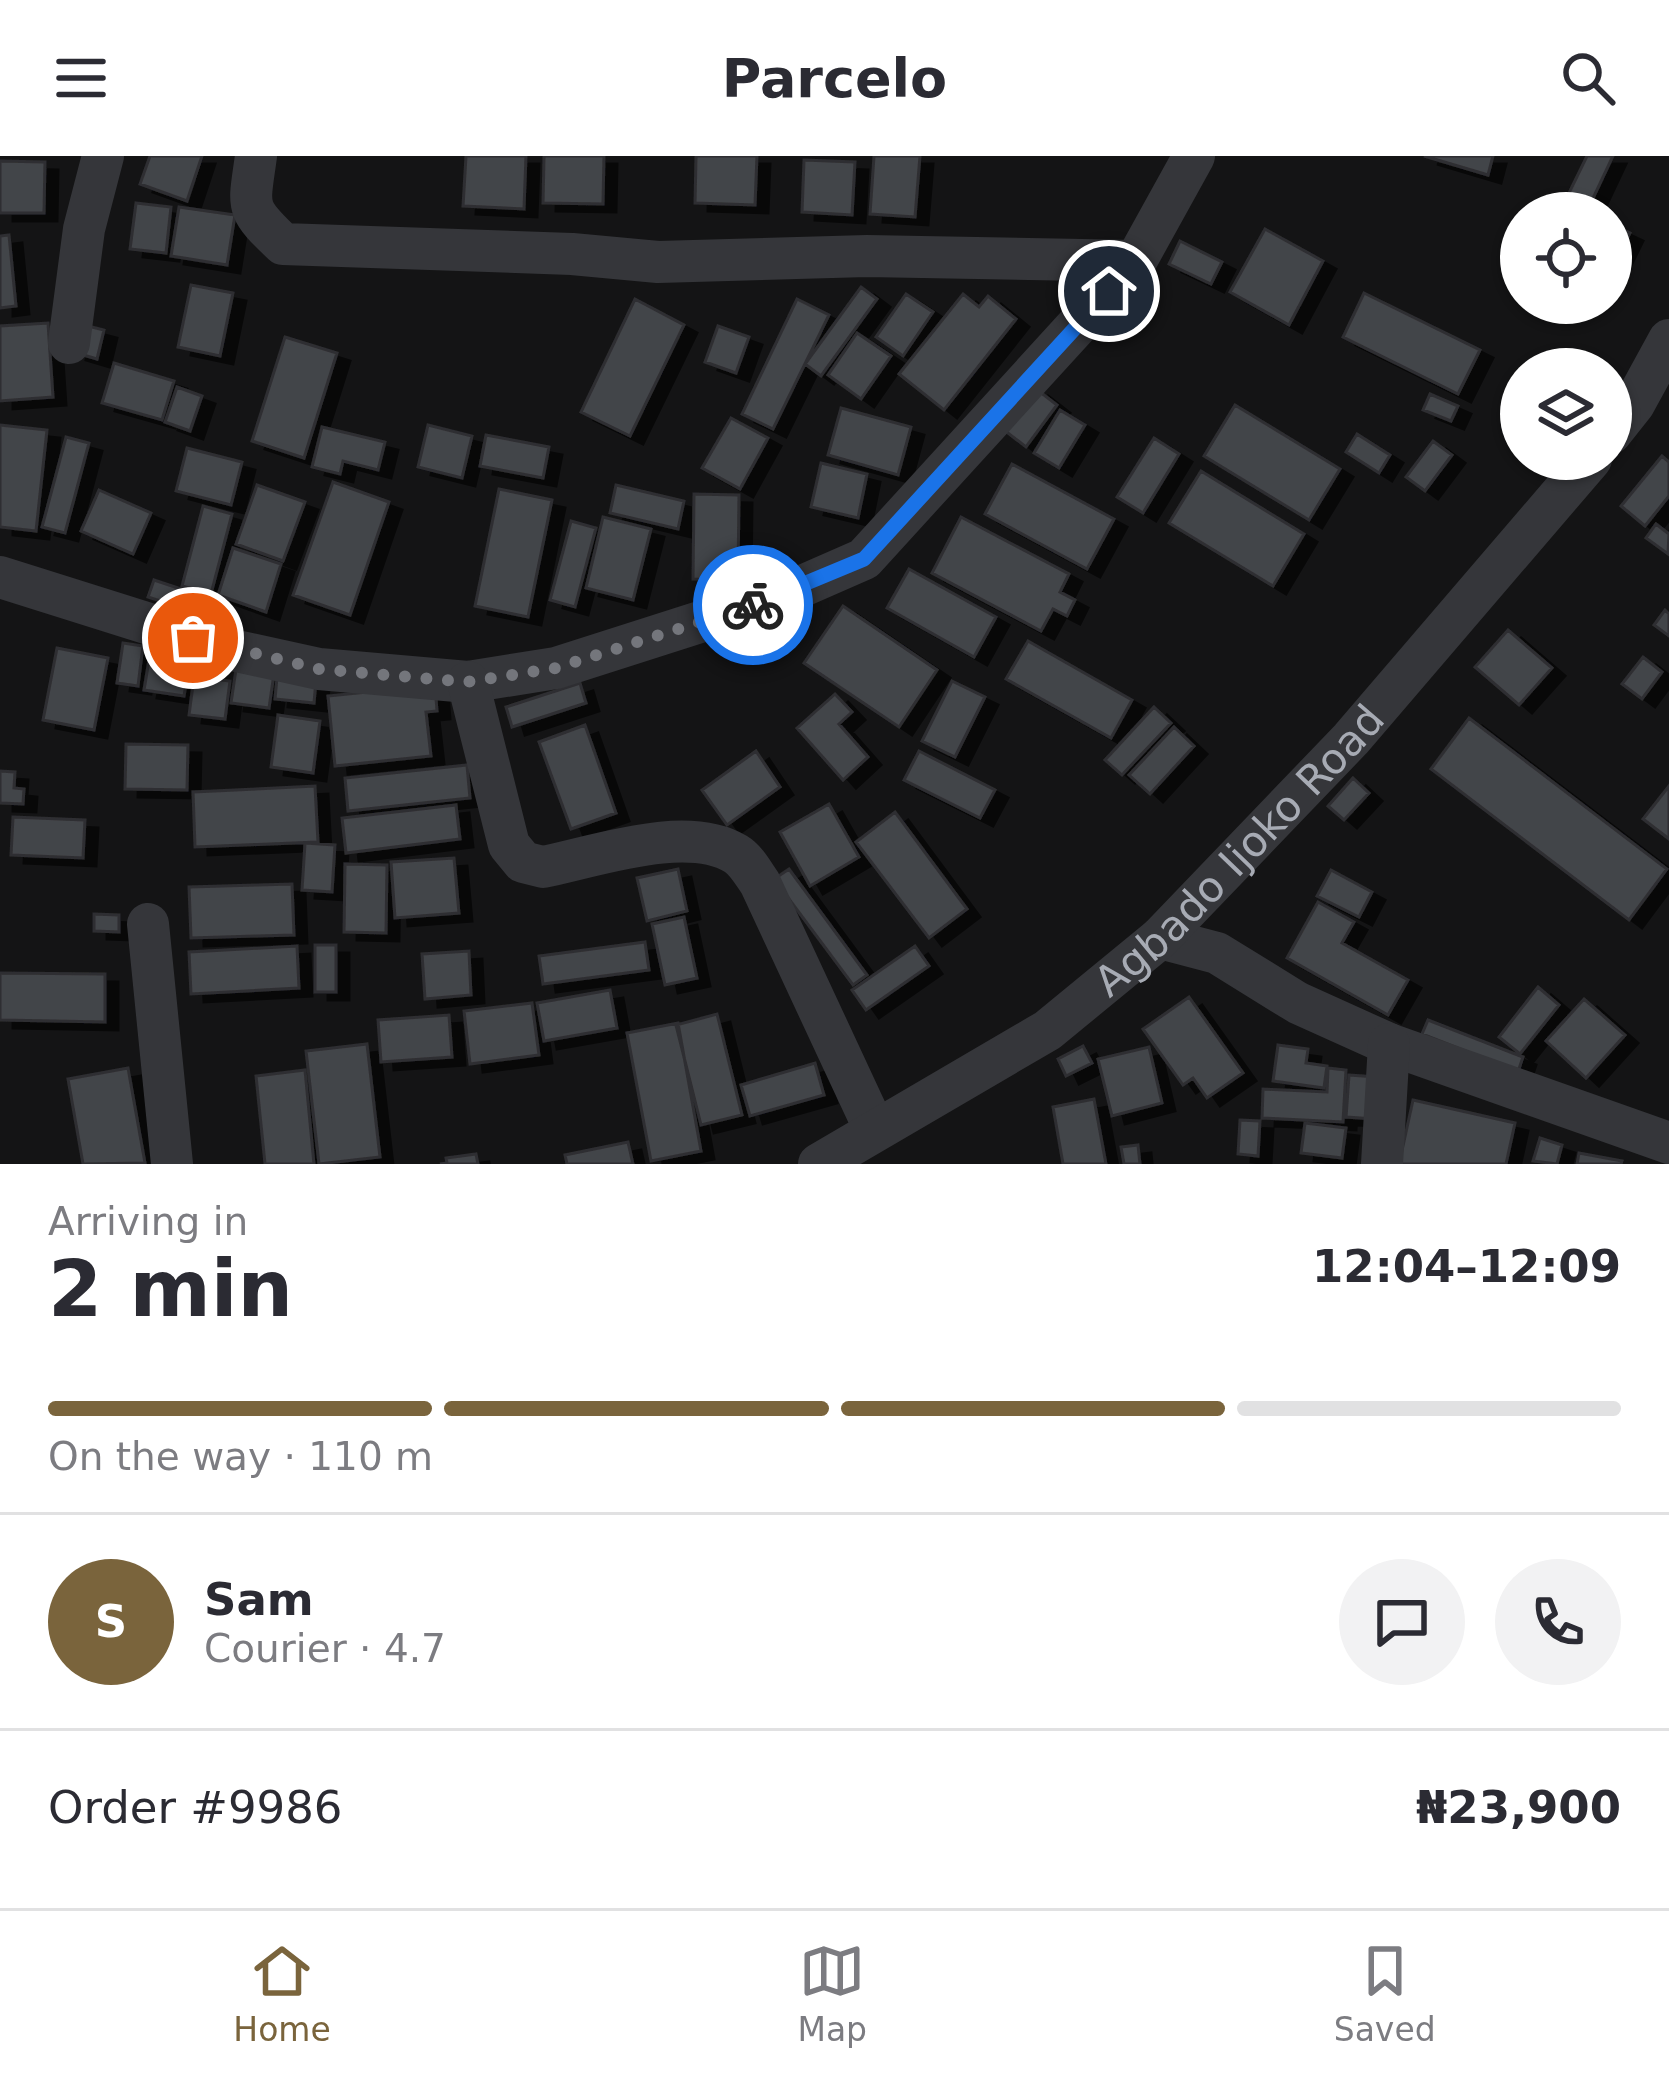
<!DOCTYPE html>
<html lang="en">
<head>
<meta charset="utf-8">
<style>
  body { margin:0; font-family:"DejaVu Sans",sans-serif; background:#f2f2f3; color:#2b2b33; height:100vh; display:flex; flex-direction:column; font-size:45px; white-space:nowrap }
  * { box-sizing:border-box; margin:0 }
  p { font-size:39px; color:#7c7c81 }
  .icon { flex:none; width:66px; height:66px; fill:none; stroke:currentColor; stroke-width:2; stroke-linecap:round; stroke-linejoin:round }
  .map { position:relative; height:1008px; overflow:hidden }
  .drawer { display:flex; flex-direction:column; background:#fff; flex:1 }
  .drawer>* { flex:none }
  .controls { position:absolute; left:1500px; top:36px; display:grid; gap:24px }
  .controls a { display:grid; place-items:center; width:132px; height:132px; border-radius:50%; background:#fff; box-shadow:0 3px 9px #0004; font-size:60px }
  .pin { position:absolute; display:grid; place-items:center; width:102px; height:102px; color:#fff; margin:-51px; border:6px solid #fff; border-radius:50%; box-shadow:0 3px 12px #0007 }
  .courier { position:absolute; display:grid; place-items:center; width:120px; height:120px; margin:-60px; border:9px solid #1a73e8; border-radius:50%; background:#fff; color:#222; box-shadow:0 3px 15px #0007 }
  .head em { font-style:normal; font-weight:600 }
  .head div { display:flex; flex-direction:column-reverse }
  .head { display:flex; align-items:center; justify-content:space-between; height:204px; padding:0 48px }
  h1 { font-size:78px; font-weight:600; line-height:90px }
  .bar { display:grid; grid-template-columns:repeat(4,1fr); gap:18px 12px; align-content:center; height:144px; padding:0 48px }
  .bar i { height:15px; border-radius:9px; background:#e1e1e2 }
  .bar .on { background:#7a643c }
  .bar p { grid-column:span 4 }
  .line { display:flex; align-items:center; gap:30px; padding:0 48px; border-top:3px solid #e1e1e2 }
  .line div { flex:1 }
  .round { display:grid; place-items:center; flex:none; width:126px; height:126px; border-radius:63px; background:#f2f2f3 }
  header { display:flex; justify-content:space-between; align-items:center; height:156px; padding:0 48px; background:#fff; font-size:54px; font-weight:600 }
  .tabs { display:flex; justify-content:space-around; align-items:center; height:168px; border-top:3px solid #e1e1e2; background:#fff; font-size:33px; color:#7c7c81 }
  .tabs a { display:grid; justify-items:center; gap:6px }
  .tabs .on { color:#7a643c }
  .map>svg:first-child { display:block }
</style>
</head>
<body>
<header><svg class="icon" aria-label="menu" viewBox="0 0 24 24"><path d="M4 6h16M4 12h16M4 18h16"/></svg>Parcelo<svg class="icon" aria-label="search" viewBox="0 0 24 24"><circle cx="10" cy="10" r="6"/><path d="M15 15l6 6"/></svg></header>
<div class="map">
<svg width="1669" height="1008" viewBox="0 0 1669 1008">
  <defs>
    <filter id="shadow"><feDropShadow dx="13" dy="8" stdDeviation="0" flood-color="#0009"/></filter>
  </defs>
  <rect width="100%" height="100%" fill="#141415"/>
  <path fill="#434448" stroke="#2e2e31" stroke-width="3" filter="url(#shadow)" d="M150,0h52l-15,45 -47,-17z
    M466,0h60l-2,53 -61,-3z
    M544,0h60l-1,48 -60,-1z
    M696,0h61l-2,49 -60,-2z
    M874,0h46l-5,61 -45,-3z
    M1424,0h69l-5,19z
    M1587,0h26l-25,53 -22,-10z
    M804,4l51,2 -3,53 -50,-3z
    M0,5l45,1 -1,51h-44z
    M136,47l35,4 -5,46 -36,-4z
    M179,51l56,8 -8,50 -56,-9z
    M1611,68l19,9 -18,37 -1,-1z
    M1265,73l58,32 -34,64 -59,-33z
    M9,79l7,71 -16,2v-72z
    M1180,85l42,21 -11,22 -42,-20z
    M191,129l42,8 -13,63 -42,-9z
    M861,131l16,12 -56,77 -16,-12z
    M1364,137l116,57 -22,44 -115,-57z
    M906,138l27,18 -30,44 -27,-19z
    M963,138l16,13 9,-11 28,23 -72,91 -45,-36z
    M635,143l49,26 -54,111 -49,-24z
    M797,143l32,16 -56,114 -31,-15z
    M48,167l5,74 -53,4v-75z
    M80,168l24,6 -7,29 -24,-7z
    M718,170l31,11 -13,36 -31,-11z
    M857,177l34,23 -30,43 -33,-24z
    M285,181l52,16 -33,105 -52,-17z
    M114,207l60,18 -12,39 -60,-17z
    M177,231l25,9 -12,35 -25,-9z
    M1035,232l22,17 -31,42 -22,-17z
    M1430,238l28,12 -7,15 -28,-11z
    M1235,249l105,64 -31,51 -105,-64z
    M841,252l70,19 -13,48 -70,-20z
    M1060,254l25,15 -26,43 -25,-15z
    M731,262l37,20 -28,51 -38,-21z
    M0,269l47,5 -11,101 -36,-4z
    M428,269l44,11 -10,42 -44,-11z
    M322,271l63,15 -7,28 -35,-9 -3,13 -28,-7z
    M1357,278l33,21 -11,18 -33,-21z
    M486,279l63,12 -6,31 -63,-12z
    M66,281l23,6 -24,90 -23,-6z
    M1154,282l25,16 -36,59 -26,-16z
    M1433,285l19,14 -27,36 -19,-14z
    M187,292l55,14 -11,43 -55,-14z
    M1662,300l7,6v34l-24,30 -24,-20z
    M821,307l46,11 -9,44 -47,-11z
    M1012,308l102,55 -27,50 -102,-55z
    M1201,315l103,63 -31,52 -104,-63z
    M333,326l56,20 -39,113 -57,-20z
    M257,329l48,17 -22,59 -47,-17z
    M616,329l68,16 -6,28 -68,-16z
    M499,333l53,11 -24,117 -53,-11z
    M99,334l52,23 -18,41 -52,-23z
    M694,338l45,1 -1,85 -45,-1z
    M203,350l29,8 -21,80 -29,-8z
    M603,361l48,12 -18,71 -47,-12z
    M961,361l108,57 -9,18 15,8 -8,16 -14,-7 -12,22 -109,-58z
    M571,365l25,7 -21,79 -25,-7z
    M1656,368l13,10 -1,20 -22,-16z
    M233,392l48,16 -15,48 -48,-17z
    M909,413l87,48 -22,40 -87,-49z
    M154,424l63,21 -5,17 -64,-21z
    M843,450l94,64 -38,57 -95,-64z
    M1665,454l4,4v22l-15,-11z
    M1508,474l44,38 -33,37 -44,-38z
    M1028,485l104,59 -21,38 -105,-59z
    M123,487l20,3 -5,40 -21,-3z
    M57,492l51,10 -14,72 -51,-10z
    M150,498l40,7 -6,35 -40,-6z
    M1643,501l19,15 -20,27 -20,-15z
    M236,513l38,5 -5,34 -38,-5z
    M194,521l36,4 -5,38 -36,-4z
    M277,521l39,4 -2,22 -39,-4z
    M952,525l33,16 -30,60 -33,-16z
    M580,527l6,20 -74,24 -6,-20z
    M435,529l2,26 -11,1 5,44 -96,10 -7,-70z
    M835,538l17,18 -13,12 29,33 -25,23 -46,-52z
    M1154,551l17,16 -49,52 -17,-15z
    M278,559l42,6 -7,52 -42,-6z
    M1469,562l198,151 -38,51 -198,-151z
    M585,569l31,88 -45,16 -32,-87z
    M1174,571l20,19 -44,48 -21,-19z
    M126,588l62,1 -1,45 -62,-1z
    M756,595l24,36 -53,38 -25,-35z
    M919,595l76,39 -15,28 -76,-38z
    M467,609l3,33 -122,13 -3,-33z
    M0,615l15,1 -1,16 10,1 -1,15 -23,-1z
    M1353,622l16,15 -25,27 -16,-14z
    M315,630l3,56 -123,5 -2,-55z
    M1669,630v53l-26,-20z
    M829,648l30,53 -49,29 -30,-54z
    M456,649l4,34 -114,14 -4,-35z
    M895,656l72,97 -38,29 -73,-96z
    M13,661l72,3 -2,38 -72,-3z
    M305,687l30,2 -3,47 -30,-2z
    M454,702l5,55 -64,5 -4,-56z
    M345,708l42,1 -1,68 -42,-1z
    M678,713l9,42 -40,10 -10,-43z
    M789,713l78,106 -14,10 -79,-106z
    M1331,714l41,22 -13,25 -42,-21z
    M292,728l2,51 -103,3 -2,-51z
    M1318,746l36,20 -12,21 66,37 -20,35 -101,-57z
    M94,758l25,1v17l-25,-1z
    M684,761l13,61 -32,7 -13,-61z
    M645,786l4,28 -106,14 -4,-28z
    M315,789h21v47h-21z
    M297,790l2,42 -108,6 -2,-42z
    M915,790l14,20 -63,44 -14,-20z
    M469,795l2,44 -46,4 -3,-45z
    M0,817l105,1v48l-105,-2z
    M1538,831l21,18 -39,49 -21,-17z
    M610,834l7,38 -73,13 -7,-38z
    M1189,841l54,76 -36,25 -14,-20 -10,7 -40,-56z
    M1584,843l41,36 -39,43 -40,-37z
    M532,847l7,52 -69,9 -6,-53z
    M717,858l25,101 -41,10 -25,-100z
    M449,859l3,42 -71,5 -3,-42z
    M1428,864l95,37 -5,15 -96,-38z
    M678,867l23,128 -50,10 -24,-128z
    M367,888l13,113 -61,7 -13,-113z
    M1278,889l30,4 -2,14 21,3 -3,22 -51,-7z
    M1083,890l9,17 -26,13 -8,-17z
    M1149,891l13,56 -50,13 -14,-57z
    M815,907l9,32 -74,21 -9,-31z
    M128,912l17,95 -62,1 -15,-85z
    M1328,912l18,2 -3,52 -81,-4 1,-29 64,3z
    M305,914l9,94h-49l-9,-88z
    M1349,919l28,2 -3,42 -28,-2z
    M1094,943l12,65h-43l-10,-57z
    M1413,944l102,23 -9,41h-107z
    M1240,964l20,1 -2,35 -20,-2z
    M1305,967l41,5 -4,30 -41,-5z
    M1540,982l22,7 -5,19 -24,-3z
    M628,986l5,22h-66l-2,-9z
    M1138,989l2,19h-16l-3,-17z
    M1579,997l43,8 -1,3h-44z
    M476,998l2,10h-38l7,-1 -1,-5z"/>
  <g fill="none" stroke-linecap="round" stroke-linejoin="round">
    <g stroke="#35363a" stroke-width="42">
      <path d="M256,0c-7,52 -12,51 27,88l289,10 86,8 209,-6 269,5"/>
      <path d="M69,187l15,-114 19,-73"/>
      <path d="M1611,277l23,-29 35,-64"/>
      <path d="M0,421l232,73 87,19 149,13 88,-14 219,-70 89,-39 272,-298 58,-105"/>
      <path d="M468,526l41,163 14,17 20,5c54,-11 144,-43 193,-13 10,6 17,19 24,29l115,247"/>
      <path d="M148,768l24,240"/>
      <path d="M1160,782l57,15 81,50 91,41 280,99"/>
      <path id="s1" d="M819,1008l229,-134 112,-92 191,-199 240,-280"/>
      <path d="M1382,1008l7,-120"/>
    </g>
  </g>
  <g fill="none" stroke-linecap="round" stroke-linejoin="round">
    <path stroke="#74767c" stroke-width="12" stroke-dasharray="0 21.6" d="M193,482l126,31 148,13 89,-14 197,-63"/>
    <path stroke="#1a73e8" stroke-width="15" d="M753,449l111,-46 245,-268"/>
  </g>
  <g text-anchor="middle" stroke-width="12" stroke-linejoin="round" paint-order="stroke">
    <g font-size="42" fill="#a7abb4" stroke="#0f0f10">
      <text dy="15" stroke="none"><textPath href="#s1" startOffset="528">Agbado Ijoko Road</textPath></text>
    </g>
  </g>
</svg>
<div class="controls">
<a><svg class="icon" aria-label="locate" viewBox="0 0 24 24"><circle cx="12" cy="12" r="6"/><path d="M12 2v4M12 18v4M2 12h4M18 12h4"/></svg></a>
<a><svg class="icon" aria-label="layers" viewBox="0 0 24 24"><path d="M12 4l9 5-9 5-9-5zM3 14l9 5 9-5"/></svg></a>
</div>
<div class="pin" style="left:193px;top:482px;background:#ea580c"><svg class="icon" aria-label="bag" viewBox="0 0 24 24"><path d="M5 8h14l-1 12H6zM9 8a3 3 0 0 1 6 0"/></svg></div>
<div class="pin" style="left:1109px;top:135px;background:#1f2937"><svg class="icon" aria-label="home" viewBox="0 0 24 24"><path d="M3 11l9-7 9 7M6 9v11h12V9"/></svg></div>
<div class="courier" style="left:753px;top:449px"><svg class="icon" aria-label="bike" viewBox="0 0 24 24"><circle cx="6" cy="16" r="4"/><circle cx="18" cy="16" r="4"/><path d="M6 16l4-8h5l3 8M10 8l3 8H6M13 5h3"/></svg></div>
</div>
<section class="drawer">
<div class="head"><div><h1>2 min</h1><p>Arriving in</p></div><em>12:04–12:09</em></div>
<div class="bar"><i class="on"></i><i class="on"></i><i class="on"></i><i></i><p>On the way · 110 m</p></div>
<div class="line" style="height:216px"><b class="round" style="background:#7a643c;color:#fff">S</b><div><b>Sam</b><p>Courier · 4.7</p></div><a class="round"><svg class="icon" aria-label="chat" viewBox="0 0 24 24"><path d="M4 5h16v11H9l-5 4z"/></svg></a><a class="round"><svg class="icon" aria-label="phone" viewBox="0 0 24 24"><path d="M5 4h4l2 5-3 2q2 4 5 5l2-3 5 2v4C11 20 4 13 5 4z"/></svg></a></div>
<div class="line" style="height:156px"><div>Order #9986</div><b>₦23,900</b></div>
</section>
<nav class="tabs">
<a class="on"><svg class="icon" aria-label="home" viewBox="0 0 24 24"><path d="M3 11l9-7 9 7M6 9v11h12V9"/></svg>Home</a>
<a><svg class="icon" aria-label="map" viewBox="0 0 24 24"><path d="M3 6l6-2 6 2 6-2v14l-6 2-6-2-6 2zM9 4v14M15 6v14"/></svg>Map</a>
<a><svg class="icon" aria-label="saved" viewBox="0 0 24 24"><path d="M7 4h10v16l-5-4-5 4z"/></svg>Saved</a>
</nav>
</body>
</html>
